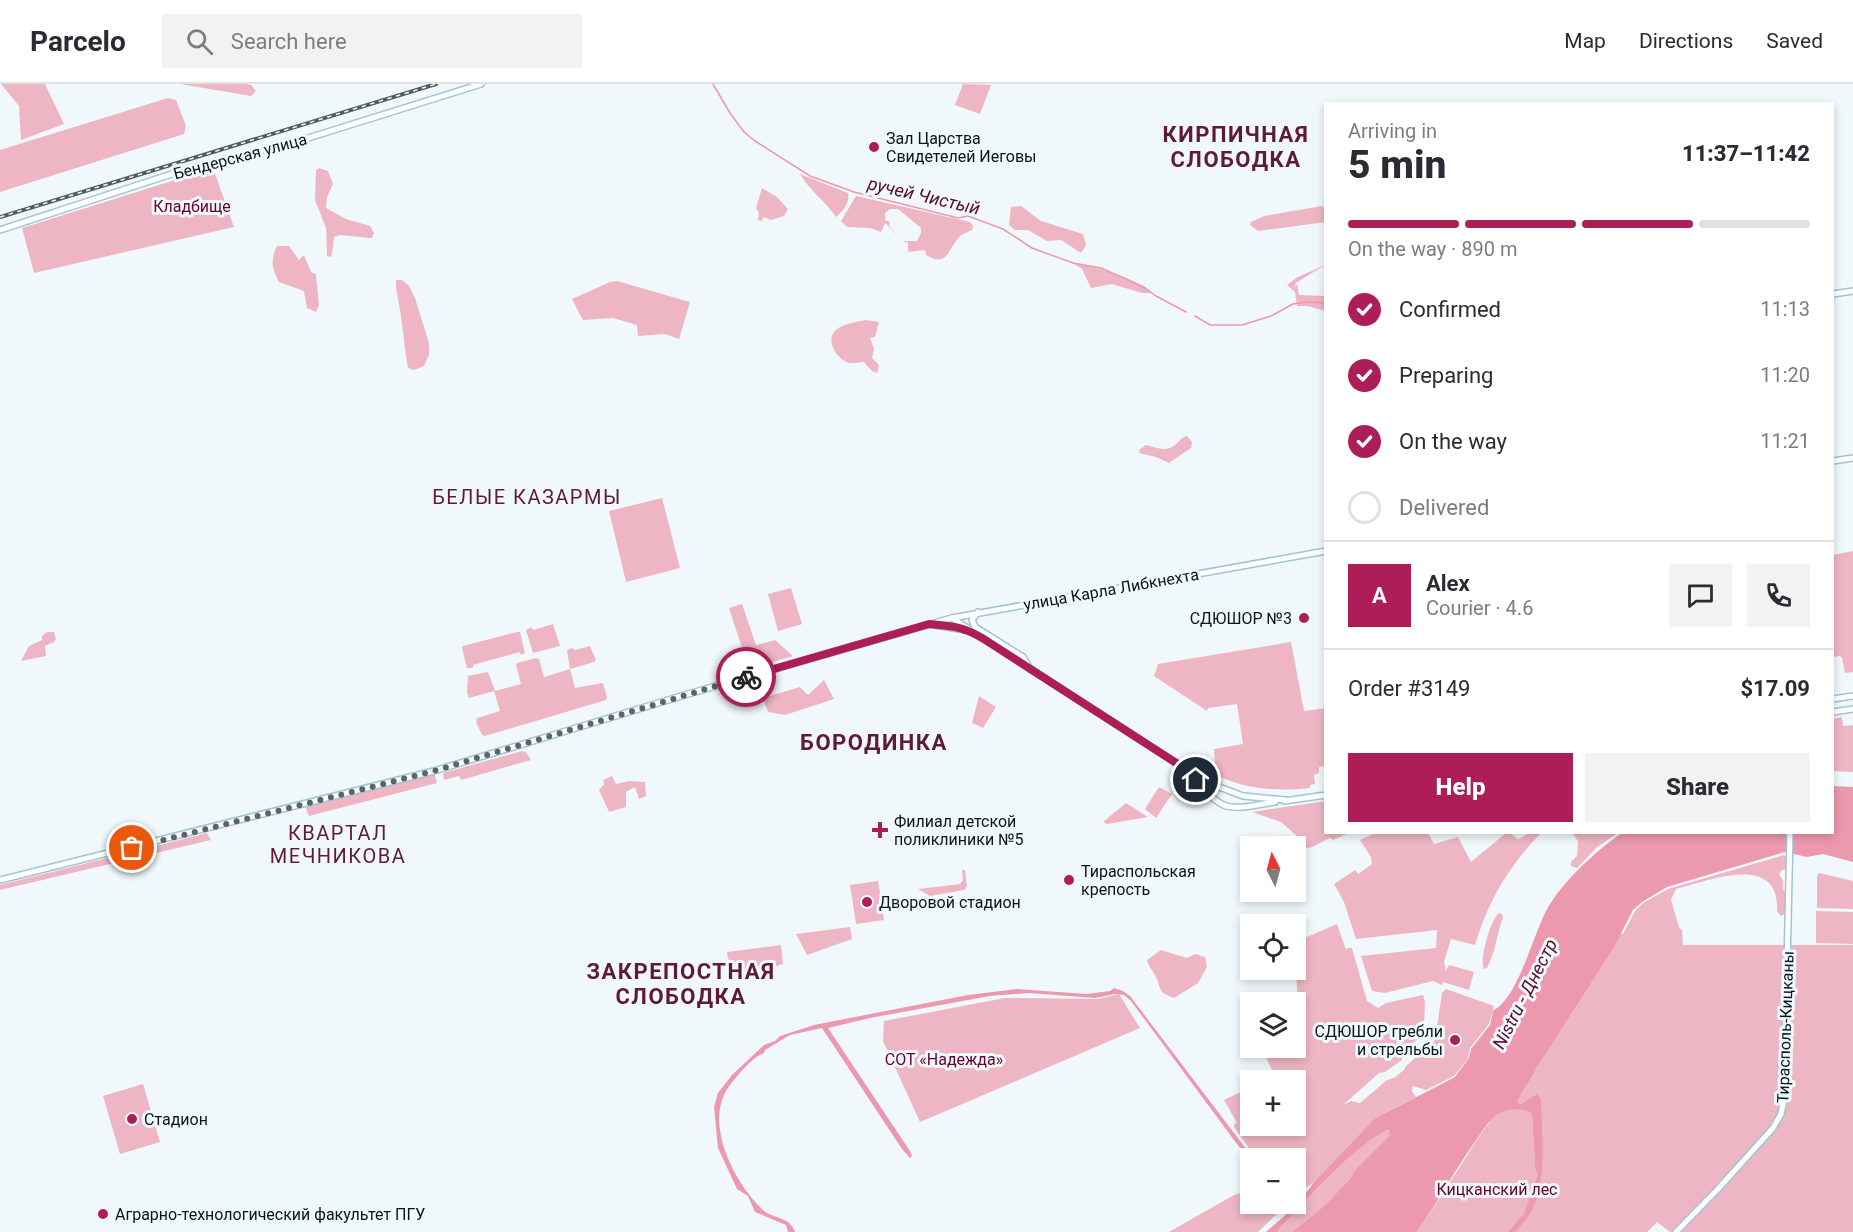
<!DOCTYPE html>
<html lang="en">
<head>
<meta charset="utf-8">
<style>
  body { margin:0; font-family:Roboto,sans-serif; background:#f2f2f3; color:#2b2b33; height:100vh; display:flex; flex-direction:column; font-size:22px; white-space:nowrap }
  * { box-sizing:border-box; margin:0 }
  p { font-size:20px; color:#7c7c81 }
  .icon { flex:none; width:33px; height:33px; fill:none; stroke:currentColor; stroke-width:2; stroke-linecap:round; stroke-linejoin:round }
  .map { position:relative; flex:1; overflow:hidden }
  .details { position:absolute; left:1324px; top:18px; width:510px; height:732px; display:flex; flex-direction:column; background:#fff; border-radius:0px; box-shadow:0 3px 9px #0003 }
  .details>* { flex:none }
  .needle { width:39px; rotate:354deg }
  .buttons { position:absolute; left:1240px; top:752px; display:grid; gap:12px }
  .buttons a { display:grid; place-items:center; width:66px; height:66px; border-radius:0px; background:#fff; box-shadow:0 3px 9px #0003; font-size:30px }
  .pin { position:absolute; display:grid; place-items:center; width:51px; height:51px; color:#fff; margin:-26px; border:3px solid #fff; border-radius:50%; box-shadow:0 2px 6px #0007 }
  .courier { position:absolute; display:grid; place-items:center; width:60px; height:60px; margin:-30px; border:4px solid #ad1e58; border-radius:50%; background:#fff; color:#222; box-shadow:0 2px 8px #0007 }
  .overview em { font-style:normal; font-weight:800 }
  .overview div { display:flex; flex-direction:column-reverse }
  .overview { display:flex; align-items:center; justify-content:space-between; height:102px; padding:0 24px }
  h1 { font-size:39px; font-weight:800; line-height:45px }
  .bar { display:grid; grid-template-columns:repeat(4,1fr); gap:9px 6px; align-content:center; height:72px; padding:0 24px }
  .bar i { height:8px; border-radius:4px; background:#e1e1e2 }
  .bar .selected { background:#ad1e58 }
  .bar p { grid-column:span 4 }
  .line { display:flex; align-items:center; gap:15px; padding:0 24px; border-top:2px solid #e1e1e2 }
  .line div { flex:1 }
  .round { display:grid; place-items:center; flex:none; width:63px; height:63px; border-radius:0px; background:#f2f2f3 }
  ol { padding:0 24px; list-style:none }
  li { display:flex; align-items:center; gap:18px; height:66px }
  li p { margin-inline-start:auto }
  li .icon { padding:6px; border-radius:50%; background:#ad1e58; color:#fff; stroke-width:4 }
  li:last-child { color:#7c7c81 }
  li i { width:33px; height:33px; border:3px solid #e1e1e2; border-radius:50% }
  .cta { display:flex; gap:12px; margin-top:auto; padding:12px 24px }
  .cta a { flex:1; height:69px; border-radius:0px; background:#ad1e58; color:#fff; font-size:24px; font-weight:800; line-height:69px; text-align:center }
  .cta a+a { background:#f2f2f3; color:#2b2b33 }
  header { display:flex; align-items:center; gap:36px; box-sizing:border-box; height:84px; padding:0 30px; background:#fff; border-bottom:2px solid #e1e1e2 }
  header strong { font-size:28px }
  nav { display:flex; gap:33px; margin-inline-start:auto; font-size:21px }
  .search { width:420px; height:54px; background:#f2f2f3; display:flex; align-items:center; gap:15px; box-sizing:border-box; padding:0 21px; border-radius:0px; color:#7c7c81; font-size:22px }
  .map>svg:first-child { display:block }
</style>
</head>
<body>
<header>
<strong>Parcelo</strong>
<div class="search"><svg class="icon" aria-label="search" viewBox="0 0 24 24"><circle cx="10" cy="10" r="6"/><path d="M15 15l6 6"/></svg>Search here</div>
<nav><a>Map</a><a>Directions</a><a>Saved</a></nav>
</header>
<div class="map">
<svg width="1853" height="1148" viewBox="0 0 1853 1148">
  <rect width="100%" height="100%" fill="#f1f8fb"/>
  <path fill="#eeb6c4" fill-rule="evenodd" d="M1,0h44l19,40 -43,16 -2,-34z
    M180,0h66l5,1 5,6 -5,5z
    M963,0l28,1 -11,29 -25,-9z
    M168,14l8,2 10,26 -2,8 -184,58v-42z
    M213,84l21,59 -200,46 -12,-45z
    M319,84l9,3 5,13 -6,13 -1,11 20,11 24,7 4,7 -2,5h-2l-30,-3 -6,2 -2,18 -2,2 -3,-1v-3l-1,-25 -11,-28 1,-30z
    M800,90l48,19c2,10 -5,18 -12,24 -11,-16 -26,-26 -36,-43z
    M762,104l15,9 11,12 -4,7 -13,4 -7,-3 -3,4 -3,-1 1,-7 -3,-5z
    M856,112l114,26 3,4 -1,4c-4,2 -10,4 -13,7 -11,13 -12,31 -33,18l-1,-5 -17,2v-10l-2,1 -21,-20 -4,9 -11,-4 -23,-1 -6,-6zM890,125h8l23,19v5l-4,8h-13l-15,-15 1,-4 -5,-2v-7z
    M1021,122l20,15 42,13 3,11 -5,8 -20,-13 -14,1 -19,-11h-13l-6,-5 2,-18z
    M1322,122l4,3v13l-68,9 -8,-6 1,-3 13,-6z
    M277,162h12l10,14 5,-5 7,17 5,2 3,31 -3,7 -9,-4 -3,-17 -25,-9c-7,-14 -9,-22 -2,-36z
    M1073,179c27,5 57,13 79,30h-10l-30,-9 -21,4 -9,-19z
    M1325,181l-29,18 -2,6 3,-5 2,11 27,1v15l-19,-5h-10l-2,-14 -8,-7 9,-7z
    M396,196h6l7,6 6,12 14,45v12l-5,11 -10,4 -6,-2c-4,-21 -5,-43 -9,-64 -1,-8 -4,-15 -3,-24z
    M617,197l73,21 -11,37 -14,-5 -27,2 -1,-11 -24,-7 -30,2 -11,-21 38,-17z
    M866,236l13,2 -4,15 -5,1 4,11 -2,9 7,7 -2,8 -5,-2 -8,-9c-5,0 -10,2 -15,1 -11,-3 -23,-20 -15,-31 6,-8 23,-10 32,-12z
    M1187,352l5,6 -1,6 -22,15 -13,-6 -17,-4 1,-4 6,-4c10,2 19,8 29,0 5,-4 5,-7 12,-9z
    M662,414l18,70 -54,14 -17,-71z
    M1853,467v121l-8,1 -3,-15 -2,-2 -7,1v-102z
    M791,504l11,36 -24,7 -10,-37z
    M742,520l14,41 19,-5 18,16 -44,13 -20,-61z
    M553,540l7,22 -27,7 -7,-23 6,-3 1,3z
    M47,548h7l2,7 -2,3 -9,4 1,10 -25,5 8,-15 13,-6v-4z
    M517,548h3l5,21 -4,2 -1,-3 -47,13v3h-6l-5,-20 1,-2z
    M1291,558l13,69 22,-3v58l-7,1v6l-5,2 1,9 -5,1v3c-36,4 -66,1 -99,-15l4,-8 -1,-16 29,-5 -6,-40 -29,4 -1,3 -53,-35 4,-12z
    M590,562l6,14 -2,2 -24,7 5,19 28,-5 4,14 -1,3 -121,36 -3,-1 -6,-13 1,-4 23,-7 -6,-20 -25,7 -2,-5 1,-17 20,-4 7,19 26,-7 -5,-19 1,-2 19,-5 3,1 5,18 26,-8 -3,-19 5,-2 3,2z
    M824,596l10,19 -49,16 -17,-3 -5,-14 37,-11 8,8z
    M979,612l17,11 -13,21 -11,-5z
    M1842,633l1,9 10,-1v47l-20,-1v-52z
    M522,667l4,1 5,8 -70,20 -2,-4 -15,4 -1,-7z
    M434,687l3,12 -128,33 -5,-12z
    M612,692l4,8 13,-3 16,1 1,14 -7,3 -4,-12 -9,5v15l-17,5 -10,-22 5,-6 -1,-4z
    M1159,703l13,7 -16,24 -11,-9z
    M1326,717v31l23,1 -16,7 -3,-2 -20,10 -9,-1 3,-5 -23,-20 -29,-10z
    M1126,719l22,14 -41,7 -4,-2z
    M207,749l4,7 -211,50v-5z
    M1375,749h53l6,11 24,-7 13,25 35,-29h4l8,6 11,-6h12c-33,34 -52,67 -66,112l-24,-6 -7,23 2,9 3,-6 25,7 -5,18 -26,-8 -1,3 -9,-4 -48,12 -13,-2 -11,-35 75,-8 1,-18 -81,9 -12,-37 -10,-18 21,-14 3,4 14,-10 -1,-7 -11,-17z
    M1572,749h46l-21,14 -20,21 -6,-2v-4l6,-6 1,-15z
    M1784,771l3,4 -1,10 -4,1 -3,4 4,7v8l3,4v20l-5,3 -4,-5c3,-59 -67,-31 -101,-22l-5,11 8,27 3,3 1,15h170v287h-183l-13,-10 -10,10h-230c27,-38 49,-78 76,-115 11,-8 28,-10 39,-3l3,53 3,7 -1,-79 -16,9 -5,-2c7,-12 15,-21 20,-33l76,-118 8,-18 3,1 12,-23 8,-8 25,-14z
    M962,786h3l2,16 -3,4 -34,6 -12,-7 42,-5 3,-4z
    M1819,789l34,8v28l-36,-1v-32z
    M878,797l6,39 -28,4 -6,-39z
    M1816,827l37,1v32l-37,-1z
    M1501,829l2,4c-6,17 -8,36 -16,51l-3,1c-5,-9 6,-47 14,-55z
    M1337,840l9,26 2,-2h4l15,53 11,7 8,-5 37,-8 2,7 -1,24 -5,11 -14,14 -3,9 -17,12 -6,1 -36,32 8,-4 9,2 27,-23 7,-2 11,-9v-2l30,-27 7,-47 4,-4 48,17 -5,18 -19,24 -2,11 -14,17 -28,14 -13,-4 -1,5 4,6 -42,22 -60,63 -18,13v-37h-40l-22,-31v-3l3,-1 -13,-23 27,-13v38h45v-45h-30l9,-4 -14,-29h35v-45h-3l6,-4c-4,-9 0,-20 -6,-29h3v-23l4,-6z
    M850,843l2,12 -45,16 -11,-21z
    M781,861l2,19c-16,4 -33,13 -49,6l-1,-8 -5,-3 -1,-7z
    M1161,866l26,8 8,-4 10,3 2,10 -9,16 -24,15c-16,-6 -12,-7 -18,-21 -3,-6 -7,-10 -9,-17z
    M1119,910l21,34 -220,94 -37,-81 1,-20 121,-23 93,1z
    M143,1000l17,58 -40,12 -17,-58z
    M1390,1046l1,4 -36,36 -5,9 -25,26 -33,27h-15c22,-24 84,-94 113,-102z
    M1251,1106v13h37l-30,29h-89l65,-37z"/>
  <path fill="#ec98ae" d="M1833,702l20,1v75l-30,-8 -16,3 -22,-5 -118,35 -25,15 -9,8 -21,41 -76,118c-5,12 -13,20 -19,33l4,2 16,-10 4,5c0,35 7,78 -9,111 -4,8 -11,15 -17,22h-7l16,-18 14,-39 -3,-8 -3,-53c-9,-7 -30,-5 -38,3 -7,6 -12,15 -17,22 -22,30 -39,63 -60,93h-125l33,-27 25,-26 5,-9 35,-35 -1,-5c-29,10 -90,77 -112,102h-11l32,-28 16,-22 60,-63 81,-42 14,-19 2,-9 19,-24 3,-14c28,-15 41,-85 59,-110 17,-25 45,-51 70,-68l211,-1z
    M1114,904l9,3 7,5 123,162h-2v5l-120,-162 -7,-6 -9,-1 -20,4 -66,-5 -39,3 -120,22 -42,10 82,123 2,5 -2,2 -8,-9 -80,-121 -32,7 -25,15 -1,3c-13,5 -25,21 -34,32 -28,36 4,97 32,124 11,11 27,6 33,23h-7l-2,-7 -31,-13 -7,-16 -11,-7 -19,-41 -4,-41 4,-14 14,-18 32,-30 11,-4 5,-5 34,-11 154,-30 49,-6 69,5 24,-3z"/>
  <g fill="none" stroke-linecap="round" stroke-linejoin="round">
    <path stroke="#ec98ae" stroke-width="1.5" d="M713,0l17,29 14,19 11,9 55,35 44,16 104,26 10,-2 35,13 29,19 41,15 28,5 43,19 12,9 30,16
      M1195,232l15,9h32l29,-9 22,-12 14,-2 19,1"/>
    <defs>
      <path id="secondary" d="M1833,210l20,-3
        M952,534l232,150 30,17 29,11 43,4
        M1833,615l20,-3
        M1833,628l20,-3
        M1189,690c10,10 23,27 37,32 14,4 34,-2 49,-4
        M1284,717l42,-6
        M1676,1148l42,-43 55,-61 8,-14 3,-14 6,-268"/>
      <path id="primary" d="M0,146l187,-61 118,-30 176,-55
        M1833,377l20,-3
        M978,528l-6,8 3,7 48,30 7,12
        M934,541l38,6
        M0,796l434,-109 254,-77 264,-76 374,-67"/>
    </defs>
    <use href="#secondary" stroke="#9ec5d4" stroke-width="8"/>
    <use href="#primary" stroke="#9ec5d4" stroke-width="8"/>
    <use href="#secondary" stroke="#fff" stroke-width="5"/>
    <use href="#primary" stroke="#fff" stroke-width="5"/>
    <defs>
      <path id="rail" d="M0,133l436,-133"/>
    </defs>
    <use href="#rail" stroke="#505c61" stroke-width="4"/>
    <use href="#rail" stroke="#f1f8fb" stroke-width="1.5" stroke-dasharray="4.5" stroke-linecap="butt"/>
  </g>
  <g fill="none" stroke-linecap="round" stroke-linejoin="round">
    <path stroke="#596569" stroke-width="6" stroke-dasharray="0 10.8" d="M132,764l302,-77 312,-94"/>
    <path stroke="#ad1e58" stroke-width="8" d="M746,593l183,-53c27,2 39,4 61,19l194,125 12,12"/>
  </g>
  <g fill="#ad1e58" stroke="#f1f8fb" stroke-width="2">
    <circle cx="874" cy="63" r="6"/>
    <circle cx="1304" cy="534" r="6"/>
    <path d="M877 737h6v6h6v6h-6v6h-6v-6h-6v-6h6z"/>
    <circle cx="1069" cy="796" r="6"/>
    <circle cx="867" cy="818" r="6"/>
    <circle cx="1455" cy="956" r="6"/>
    <circle cx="132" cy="1035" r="6"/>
    <circle cx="103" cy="1130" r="6"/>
  </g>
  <g text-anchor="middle" stroke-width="6" stroke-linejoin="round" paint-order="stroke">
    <g font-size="16" fill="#07161b" stroke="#f1f8fb" text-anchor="start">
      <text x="886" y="60">Зал Царства<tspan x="886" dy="18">Свидетелей Иеговы</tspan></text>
      <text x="1292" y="540" text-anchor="end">СДЮШОР №3</text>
      <text x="894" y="743">Филиал детской<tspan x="894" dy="18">поликлиники №5</tspan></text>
      <text x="1081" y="793">Тираспольская<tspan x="1081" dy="18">крепость</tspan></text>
      <text x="879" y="824">Дворовой стадион</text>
      <text x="1443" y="953" text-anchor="end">СДЮШОР гребли<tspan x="1443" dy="18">и стрельбы</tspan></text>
      <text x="144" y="1041">Стадион</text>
      <text x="115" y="1136">Аграрно-технологический факультет ПГУ</text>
    </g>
    <g font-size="16" fill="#07161b" stroke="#f1f8fb">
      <text transform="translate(240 72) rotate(-15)" y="6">Бендерская улица</text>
      <text transform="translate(1111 505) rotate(-10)" y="6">улица Карла Либкнехта</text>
      <text transform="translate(1785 943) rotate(-88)" y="6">Тирасполь-Кицканы</text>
    </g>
    <g font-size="16" fill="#67002f" stroke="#f1f8fb">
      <text x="192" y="128">Кладбище</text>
      <text x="944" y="981">СОТ «Надежда»</text>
      <text x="1497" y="1111">Кицканский лес</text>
    </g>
    <g font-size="18" font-style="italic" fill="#570d2a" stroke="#f1f8fb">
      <text transform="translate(924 112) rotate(13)" y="6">ручей Чистый</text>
      <text transform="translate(1525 910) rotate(-63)" y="6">Nistru - Днестр</text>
    </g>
    <g font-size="20" letter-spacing="1.5" fill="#5f1b33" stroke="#f1f8fb">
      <text x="527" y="420">БЕЛЫЕ КАЗАРМЫ</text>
      <text x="338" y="756">КВАРТАЛ<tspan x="338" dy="23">МЕЧНИКОВА</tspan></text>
    </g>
    <g font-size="22" font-weight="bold" letter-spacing="1.5" fill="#5f1b33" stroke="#f1f8fb">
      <text x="1236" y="58">КИРПИЧНАЯ<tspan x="1236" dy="25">СЛОБОДКА</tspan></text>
      <text x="874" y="666">БОРОДИНКА</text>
      <text x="681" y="895">ЗАКРЕПОСТНАЯ<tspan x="681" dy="25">СЛОБОДКА</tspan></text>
    </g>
  </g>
</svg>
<div class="buttons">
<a><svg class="needle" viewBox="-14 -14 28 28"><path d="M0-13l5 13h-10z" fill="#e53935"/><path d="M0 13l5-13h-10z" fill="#7c7c81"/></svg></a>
<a><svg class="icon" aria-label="locate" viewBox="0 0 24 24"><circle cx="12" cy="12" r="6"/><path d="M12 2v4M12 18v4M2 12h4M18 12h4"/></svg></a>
<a><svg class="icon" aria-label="layers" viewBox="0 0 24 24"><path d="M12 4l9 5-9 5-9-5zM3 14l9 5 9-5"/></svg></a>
<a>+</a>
<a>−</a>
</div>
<div class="pin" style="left:132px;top:764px;background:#ea580c"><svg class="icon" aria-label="bag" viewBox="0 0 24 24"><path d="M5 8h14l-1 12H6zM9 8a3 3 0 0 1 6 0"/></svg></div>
<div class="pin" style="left:1196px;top:696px;background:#1f2937"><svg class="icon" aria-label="home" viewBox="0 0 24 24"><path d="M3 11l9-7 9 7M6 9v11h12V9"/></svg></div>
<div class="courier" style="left:746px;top:593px"><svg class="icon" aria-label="bike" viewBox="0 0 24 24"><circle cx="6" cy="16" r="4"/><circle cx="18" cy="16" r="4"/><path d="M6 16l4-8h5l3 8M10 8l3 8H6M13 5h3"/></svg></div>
<section class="details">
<div class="overview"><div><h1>5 min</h1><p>Arriving in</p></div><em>11:37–11:42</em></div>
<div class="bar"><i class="selected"></i><i class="selected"></i><i class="selected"></i><i></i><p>On the way · 890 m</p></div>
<ol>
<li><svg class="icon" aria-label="check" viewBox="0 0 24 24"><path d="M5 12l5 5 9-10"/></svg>Confirmed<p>11:13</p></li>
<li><svg class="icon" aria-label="check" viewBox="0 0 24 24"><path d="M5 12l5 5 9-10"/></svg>Preparing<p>11:20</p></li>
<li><svg class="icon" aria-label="check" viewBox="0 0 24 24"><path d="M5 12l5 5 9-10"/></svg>On the way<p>11:21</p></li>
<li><i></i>Delivered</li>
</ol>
<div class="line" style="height:108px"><b class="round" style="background:#ad1e58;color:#fff">A</b><div><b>Alex</b><p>Courier · 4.6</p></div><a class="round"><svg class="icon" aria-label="chat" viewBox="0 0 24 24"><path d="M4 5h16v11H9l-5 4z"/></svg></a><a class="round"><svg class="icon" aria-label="phone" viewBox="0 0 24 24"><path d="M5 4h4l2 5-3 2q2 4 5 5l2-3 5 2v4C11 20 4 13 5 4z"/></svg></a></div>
<div class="line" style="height:78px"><div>Order #3149</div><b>$17.09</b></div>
<div class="cta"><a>Help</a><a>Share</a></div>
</section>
</div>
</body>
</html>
